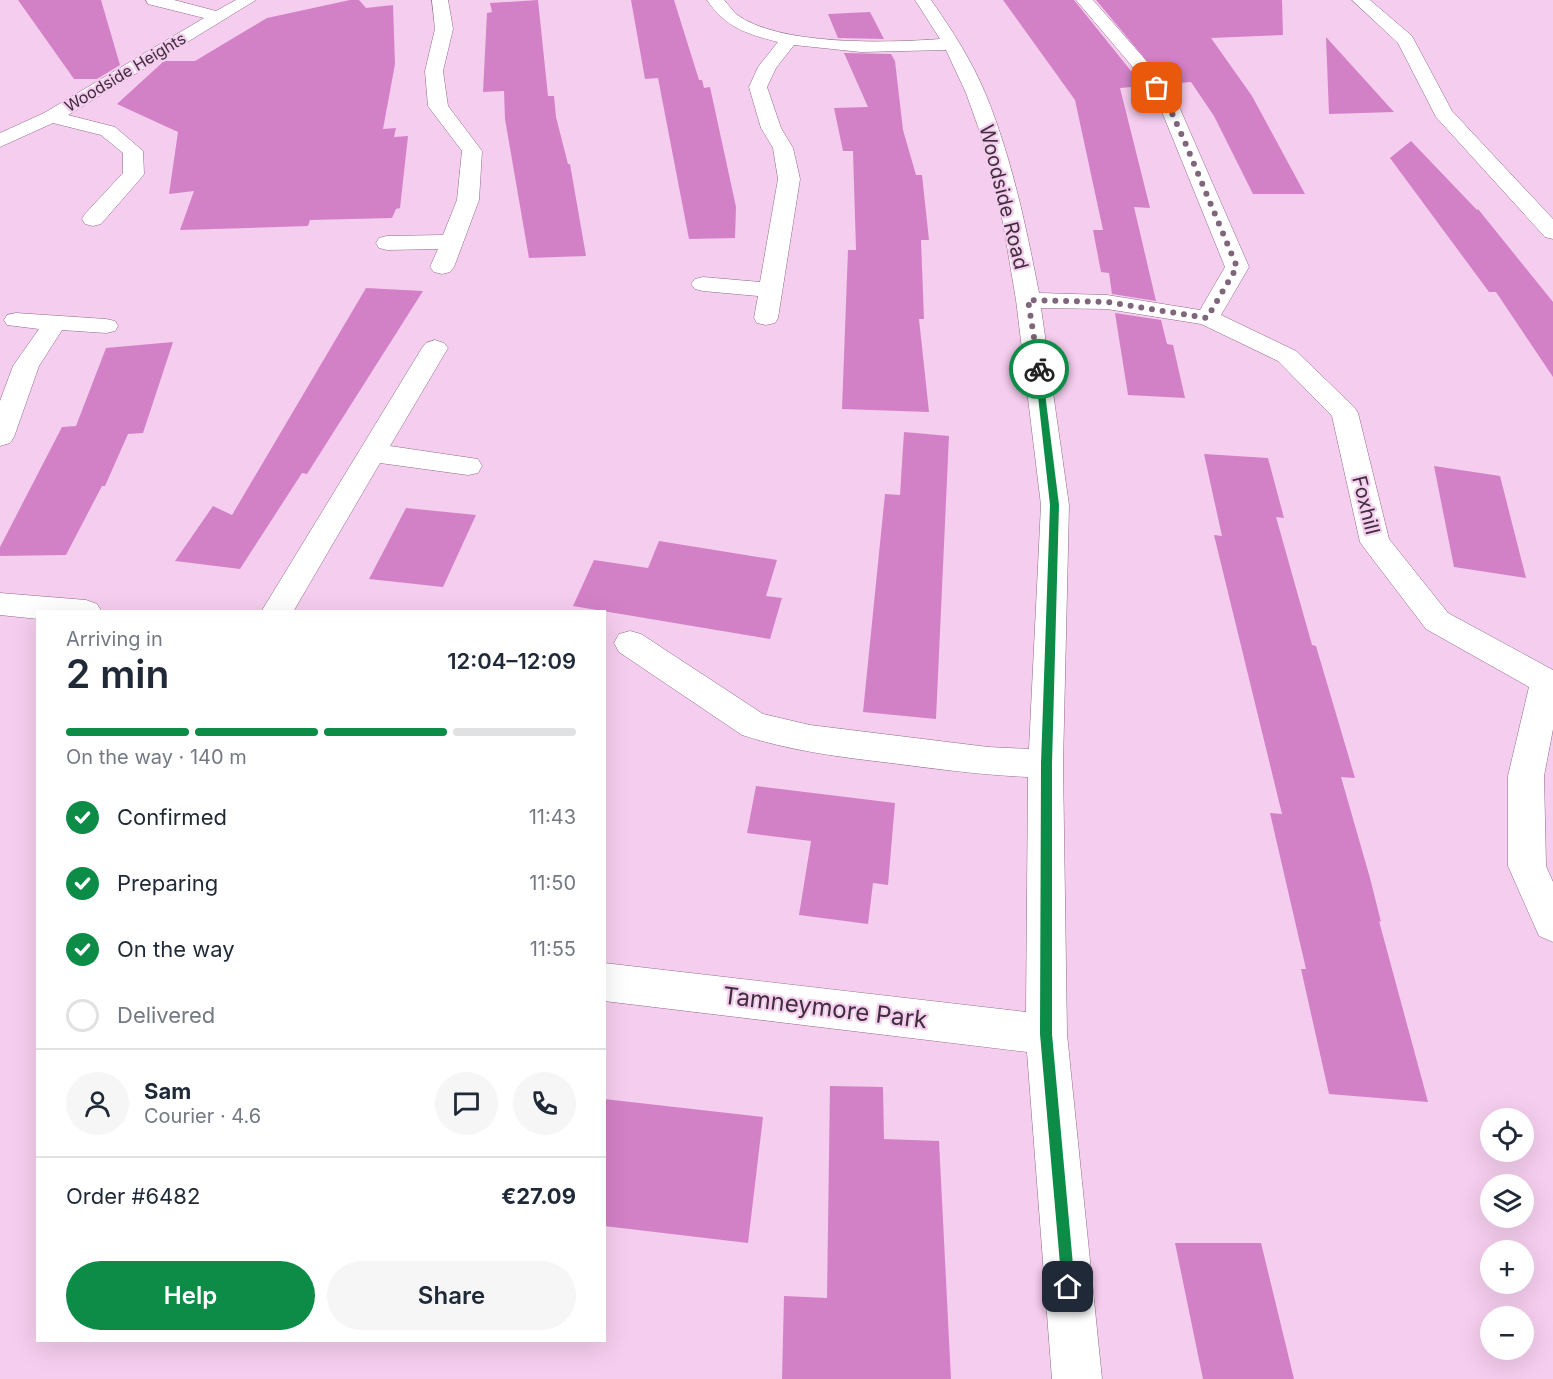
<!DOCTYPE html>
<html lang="en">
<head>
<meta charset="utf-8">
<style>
  body { margin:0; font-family:Inter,sans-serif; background:#f6f6f7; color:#1f2937; height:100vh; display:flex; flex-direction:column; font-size:22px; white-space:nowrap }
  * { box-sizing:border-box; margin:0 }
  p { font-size:20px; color:#747a83 }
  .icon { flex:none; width:33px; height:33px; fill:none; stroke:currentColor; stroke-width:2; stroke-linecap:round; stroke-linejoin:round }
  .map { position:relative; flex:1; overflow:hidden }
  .sheet { position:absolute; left:36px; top:610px; width:570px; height:732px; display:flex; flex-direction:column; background:#fff; border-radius:0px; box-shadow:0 6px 24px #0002 }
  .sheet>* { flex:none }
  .controls { position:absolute; left:1480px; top:1108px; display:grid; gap:12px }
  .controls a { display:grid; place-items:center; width:54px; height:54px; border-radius:50%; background:#fff; box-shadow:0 6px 24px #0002; font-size:30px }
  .pin { position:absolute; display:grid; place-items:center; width:51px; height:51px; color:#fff; margin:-26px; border-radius:12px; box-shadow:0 3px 9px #0006 }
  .courier { position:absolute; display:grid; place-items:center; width:60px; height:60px; margin:-30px; border:4px solid #0d8c48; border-radius:50%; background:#fff; color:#222; box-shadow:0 2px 8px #0007 }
  .summary em { font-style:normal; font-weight:600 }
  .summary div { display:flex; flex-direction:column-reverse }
  .summary { display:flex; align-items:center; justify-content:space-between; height:102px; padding:0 30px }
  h1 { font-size:39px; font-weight:600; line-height:45px }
  .bar { display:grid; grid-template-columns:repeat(4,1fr); gap:9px 6px; align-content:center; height:72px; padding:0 30px }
  .bar i { height:8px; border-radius:4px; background:#e0e1e3 }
  .bar .selected { background:#0d8c48 }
  .bar p { grid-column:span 4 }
  .line { display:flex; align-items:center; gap:15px; padding:0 30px; border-top:2px solid #e0e1e3 }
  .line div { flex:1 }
  .round { display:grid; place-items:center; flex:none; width:63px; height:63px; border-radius:32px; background:#f6f6f7 }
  ol { padding:0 30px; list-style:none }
  li { display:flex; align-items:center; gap:18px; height:66px }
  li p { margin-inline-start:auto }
  li .icon { padding:6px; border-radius:50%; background:#0d8c48; color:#fff; stroke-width:4 }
  li:last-child { color:#747a83 }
  li i { width:33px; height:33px; border:3px solid #e0e1e3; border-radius:50% }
  .cta { display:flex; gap:12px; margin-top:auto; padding:12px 30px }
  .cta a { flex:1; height:69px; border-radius:36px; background:#0d8c48; color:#fff; font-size:24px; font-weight:600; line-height:69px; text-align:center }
  .cta a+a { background:#f6f6f7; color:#1f2937 }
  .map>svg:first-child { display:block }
</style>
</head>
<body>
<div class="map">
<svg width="1553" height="1379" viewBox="0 0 1553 1379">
  <rect width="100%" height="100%" fill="#f5cdee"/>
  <path fill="#d381c7" d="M18,0h83l19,65 -23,14h-23z
    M350,0h9l7,8 27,-3 2,59 -12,65 13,-1 -2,9 14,-1 -8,72 -4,1 -4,9 -82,2 -2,6 -128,4 14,-39 -25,3 9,-62 -61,-28 47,-43h31l72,-43z
    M538,0l10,96h6l2,21 12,47h2l16,92 -57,2 -24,-139 -1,-28 -21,1 4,-79 5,-1 -2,-9z
    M631,0h43l25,80h3l2,8 6,-1 26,120 -1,31 -46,1 -31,-161 -13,1z
    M1003,0h71l69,86 -23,2 30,120 -16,-1 22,94 -44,-7 -3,-21 -8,-1 -8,-42h10l-28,-130z
    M1096,0h186l1,35 -72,3 41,58 53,98h-52l-39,-78 -23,-34 -25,2z
    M870,12l14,27 -46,-1 -10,-24z
    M1326,37l68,75 -65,2z
    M844,53l47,1 4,7 8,69 13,45h6l7,65h-8l3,79h-5l10,93 -87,-3 6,-159h8l-3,-99h-10l-9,-43 34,-1z
    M1411,141l66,69 1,-1 75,93v75l-57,-85h-7l-99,-134z
    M366,288l57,3 -116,183 -5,-1 -62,96 -65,-8 38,-55 19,9z
    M1115,313l46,7 6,24 6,1 12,53 -57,-3z
    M173,342l-30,91 -15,1 -23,52h-3l-36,69 -66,1v-9l62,-120 14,-1 30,-78z
    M904,432l45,4 -13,283 -73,-7 22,-218 15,1z
    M1204,454l64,4 16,60 -8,-1 36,128 4,1 39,132 -14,-1 29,101 11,44 -2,-1 49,181 -99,-8 -28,-125h5l-36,-156 12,1 -68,-279 8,1z
    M1434,466l66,10 26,102 -72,-11z
    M406,508l70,7 -33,72 -74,-8z
    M659,541l118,19 -11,36 16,2 -12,41 -197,-33 21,-46 54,8z
    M756,786l139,17 -7,82 -15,-2 -5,41 -69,-9 12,-74 -64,-8z
    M830,1086l53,1 1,52 55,2 12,238h-169l2,-83 43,2z
    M604,1099l159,18 -15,126 -144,-17z
    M1175,1243h86l33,136h-91z"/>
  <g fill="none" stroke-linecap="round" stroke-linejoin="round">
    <defs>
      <path id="minor" d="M146,0h28l42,11 20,-11h20l-188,115 47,12 28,24 1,23 -3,4 -40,46 -8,2 -8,-2 -3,-5 3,-5 38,-41v-20l-22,-18 -48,-12 -53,24v-14l44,-20 160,-95 -56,-14z
        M432,0h16l5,29 -10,42 5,35 34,45 -3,49 -25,67 -4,5 -8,2 -8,-2 -4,-5 8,-18 -51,1 -8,-2 -3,-5 3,-5 8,-2 56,-1 14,-35 5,-49 -34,-45 -3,-35 10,-42z
        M707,0h17c4,4 8,10 12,14 42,32 152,29 204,25l-25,-39h16c21,30 41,61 55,95 26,64 40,131 53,198l68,2 93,15 25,-43 -67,-165 -27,-37 -55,-65h17l50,57 34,45 72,165 -28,48 75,36 58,56 4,6 31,126 59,74 105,57v59l-9,47 2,90 7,16v60l-14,-6 -31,-70v-90l21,-89 -103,-58 -61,-80 -5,-7 -28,-126 -54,-55 -77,-37 -94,-15 -66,-1 28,197 -6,259 4,270 35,345h-50l-25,-327 -423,-51v-38l422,49 2,-235c-46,-2 -91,-8 -137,-14 -51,-6 -100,-12 -149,-28l-123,-83 -5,-9 5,-9 11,-3 11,3 122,80 47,11 178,22 41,2 12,-244 -25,-205 -13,-77 -16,-71 -21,-59 -20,-43 -85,2 -67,-7 -18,23 -9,19 14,41 12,20 7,31 -22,139 -3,5 -9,2 -9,-2 -3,-5 4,-22 -55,-5 -8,-2 -4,-5 4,-5 8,-2 57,5 18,-103 -5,-31 -12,-20 -12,-41 9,-20 20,-25c-31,-8 -52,-14 -71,-42z
        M1352,0h18l42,36 40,75 101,108v20l-8,-2 -109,-120 -38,-74z
        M16,313l90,6 9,2 3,5 -3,5 -9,2 -44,-3 -23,36 -25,71 -4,6 -10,3v-45l13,-35 26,-37 -32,-4 -3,-5 3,-5z
        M435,340l9,3 4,5 -58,98 88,13 4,7 -4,7 -10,2 -88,-12 -87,149h-32l161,-264 4,-5z
        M0,593l86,7 11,4 5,8h-64v7l-38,-4z"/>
    </defs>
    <use href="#minor" stroke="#8f6c89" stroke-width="1"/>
    <use href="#minor" fill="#fff" fill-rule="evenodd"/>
  </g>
  <path fill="#0d8c48" d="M1039,367l3,2 17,136 -7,259v270l23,253 -2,5 -5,2 -4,-2 -2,-5 -22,-253 1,-270 9,-259 -15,-136z"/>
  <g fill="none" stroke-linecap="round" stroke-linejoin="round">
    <path stroke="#7f667a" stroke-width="6" stroke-dasharray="0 10.8" d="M1039,369l-11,-69 79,2 100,16 30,-51 -53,-127 -17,-38 -10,-14"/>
  </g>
  <g text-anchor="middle" stroke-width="4.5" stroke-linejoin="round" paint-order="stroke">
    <g font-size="16" fill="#3f2f3c" stroke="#f5cdee">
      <text transform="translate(125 72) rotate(-31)" y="6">Woodside Heights</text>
    </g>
    <g font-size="20" fill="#3f2f3c" stroke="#f5cdee">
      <text transform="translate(1004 197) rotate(76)" y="7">Woodside Road</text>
      <text transform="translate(1366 505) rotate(76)" y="7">Foxhill</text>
    </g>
    <g font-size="24" fill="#3f2f3c" stroke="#f5cdee">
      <text transform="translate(825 1008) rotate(7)" y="8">Tamneymore Park</text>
    </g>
  </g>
</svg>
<div class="controls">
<a><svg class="icon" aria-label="locate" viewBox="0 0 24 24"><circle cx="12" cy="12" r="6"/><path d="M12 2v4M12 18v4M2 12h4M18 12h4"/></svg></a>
<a><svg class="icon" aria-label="layers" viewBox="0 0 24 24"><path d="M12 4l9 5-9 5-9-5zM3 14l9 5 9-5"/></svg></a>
<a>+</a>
<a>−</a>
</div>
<div class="pin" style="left:1157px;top:88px;background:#ea580c"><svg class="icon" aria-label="bag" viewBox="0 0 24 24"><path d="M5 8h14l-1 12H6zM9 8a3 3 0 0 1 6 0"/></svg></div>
<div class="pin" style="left:1068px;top:1287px;background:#1f2937"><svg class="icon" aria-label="home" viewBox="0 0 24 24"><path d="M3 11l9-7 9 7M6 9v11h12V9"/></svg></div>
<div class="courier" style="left:1039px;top:369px"><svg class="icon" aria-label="bike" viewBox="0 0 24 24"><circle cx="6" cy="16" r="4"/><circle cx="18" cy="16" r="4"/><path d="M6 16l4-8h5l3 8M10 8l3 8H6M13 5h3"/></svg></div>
<section class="sheet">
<div class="summary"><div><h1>2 min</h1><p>Arriving in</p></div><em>12:04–12:09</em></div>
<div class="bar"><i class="selected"></i><i class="selected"></i><i class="selected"></i><i></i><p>On the way · 140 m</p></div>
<ol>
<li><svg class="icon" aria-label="check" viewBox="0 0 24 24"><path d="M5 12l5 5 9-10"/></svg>Confirmed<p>11:43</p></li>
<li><svg class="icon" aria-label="check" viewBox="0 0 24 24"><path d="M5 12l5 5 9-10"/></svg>Preparing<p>11:50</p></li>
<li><svg class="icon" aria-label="check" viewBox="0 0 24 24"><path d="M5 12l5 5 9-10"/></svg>On the way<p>11:55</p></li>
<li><i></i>Delivered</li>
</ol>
<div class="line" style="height:108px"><a class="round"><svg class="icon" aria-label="person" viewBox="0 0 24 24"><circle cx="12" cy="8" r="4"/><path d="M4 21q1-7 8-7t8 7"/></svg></a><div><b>Sam</b><p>Courier · 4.6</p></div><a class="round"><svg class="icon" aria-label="chat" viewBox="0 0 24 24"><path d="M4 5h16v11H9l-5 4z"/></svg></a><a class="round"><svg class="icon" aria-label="phone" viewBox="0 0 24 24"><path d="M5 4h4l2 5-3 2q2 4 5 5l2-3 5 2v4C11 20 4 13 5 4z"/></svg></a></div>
<div class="line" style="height:78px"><div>Order #6482</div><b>€27.09</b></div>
<div class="cta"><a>Help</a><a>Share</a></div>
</section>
</div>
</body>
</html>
